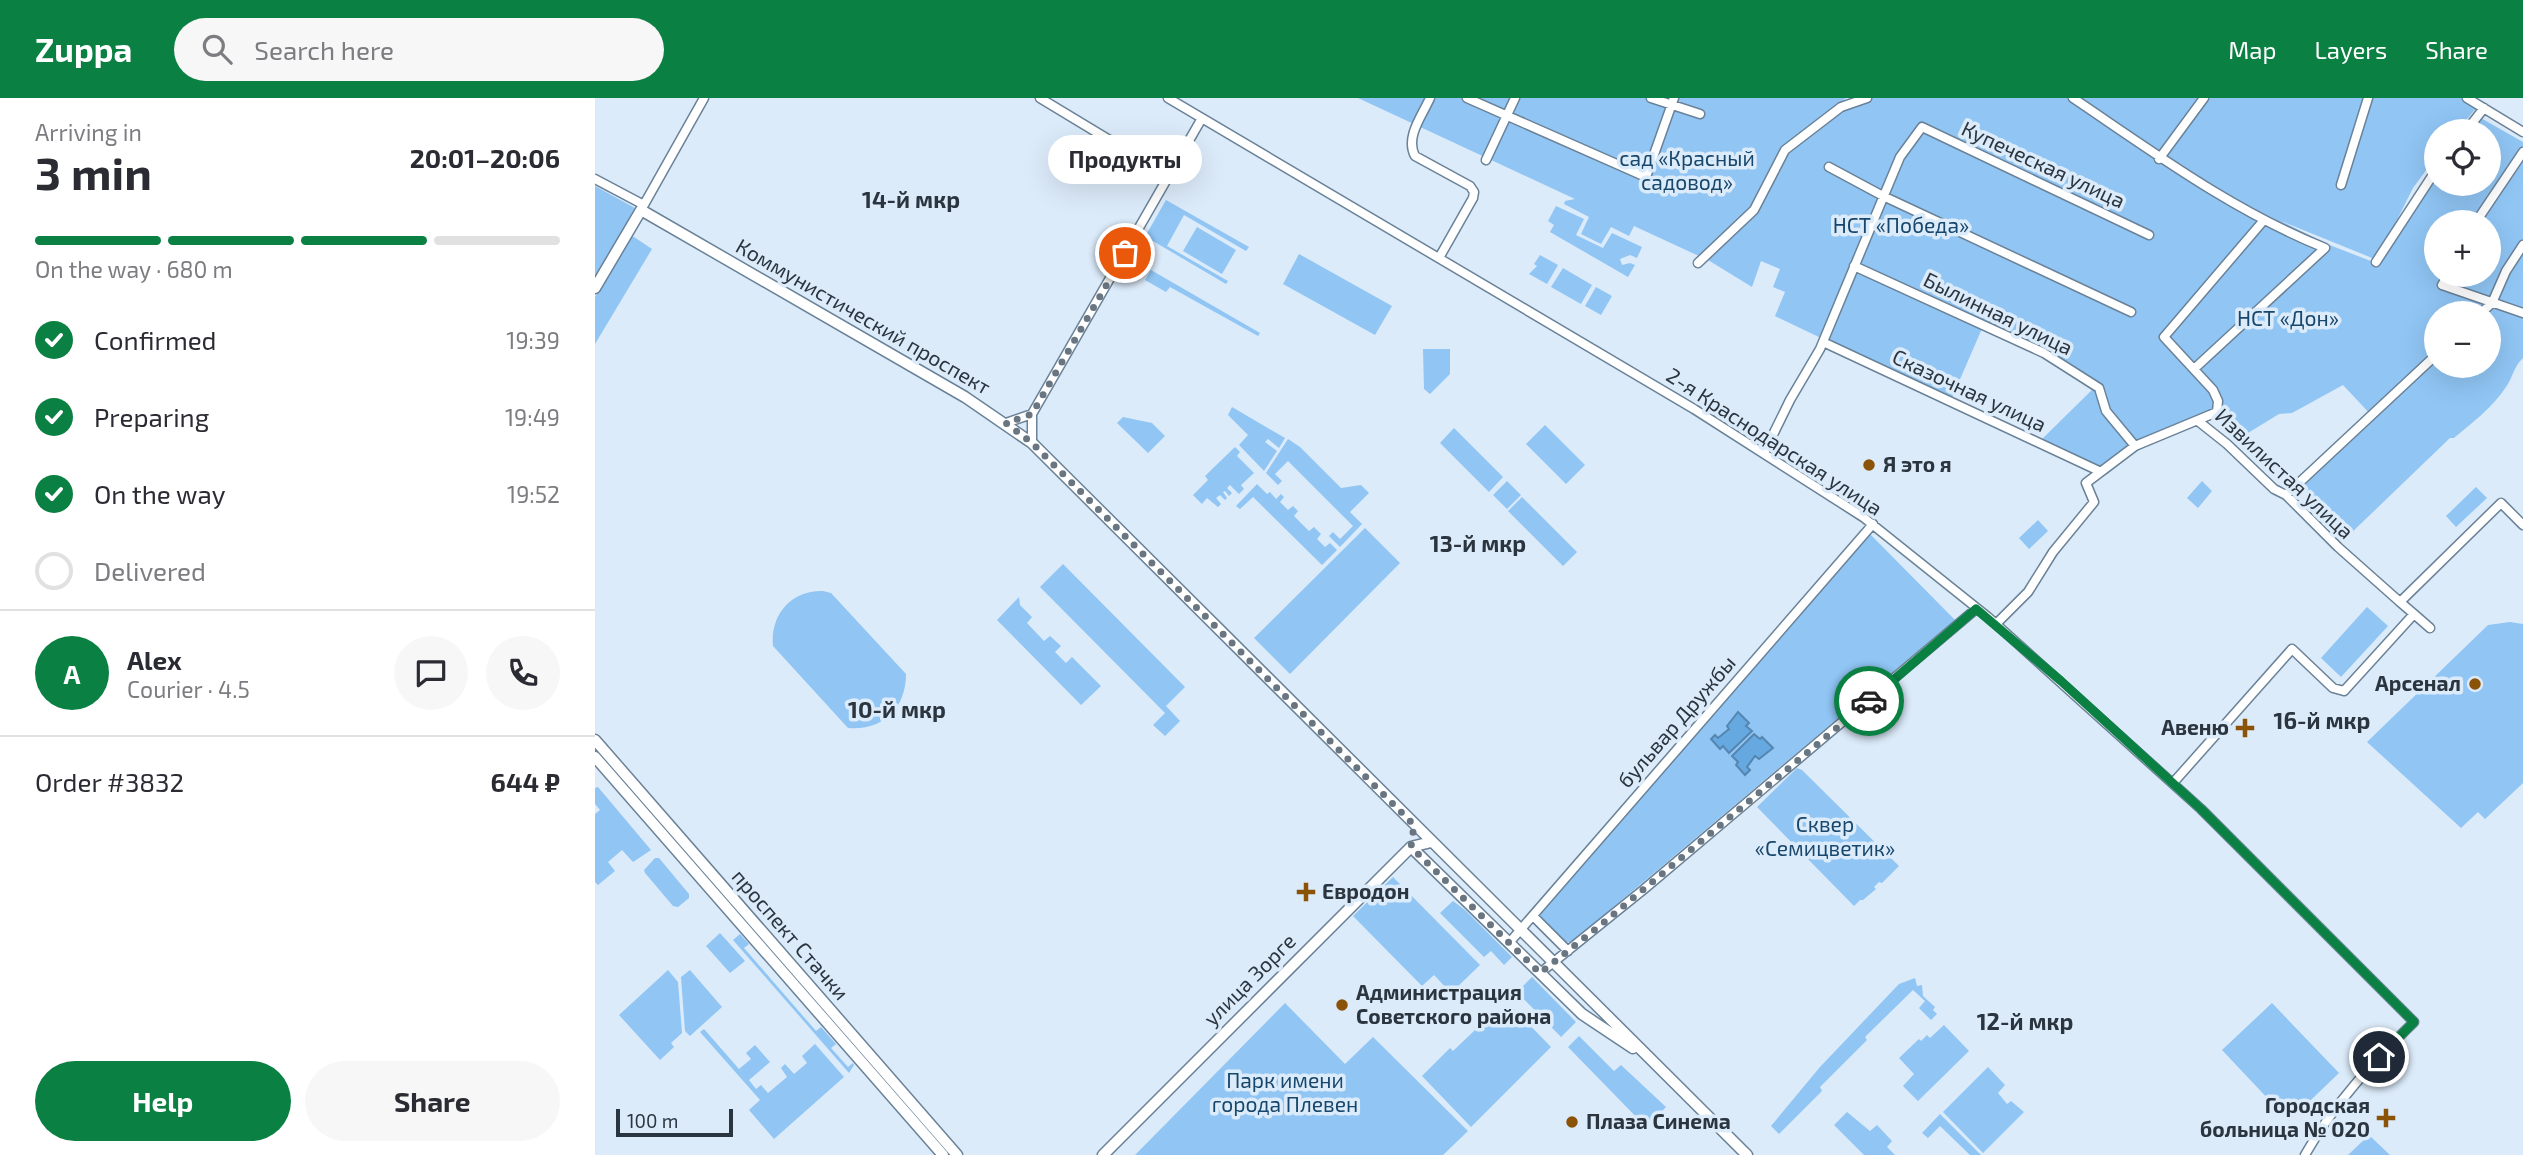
<!DOCTYPE html>
<html lang="en">
<head>
<meta charset="utf-8">
<style>
  body { margin:0; font-family:"Exo 2",sans-serif; background:#f7f7f7; color:#2b2b33; height:100vh; display:flex; flex-direction:column; font-size:26px; white-space:nowrap }
  * { box-sizing:border-box; margin:0 }
  p { font-size:23px; color:#7c7c81 }
  .icon { flex:none; width:38px; height:38px; fill:none; stroke:currentColor; stroke-width:2; stroke-linecap:round; stroke-linejoin:round }
  .map { position:relative; flex:1; overflow:hidden }
  .side { display:flex; flex-direction:column; background:#fff; width:595px }
  .side>* { flex:none }
  .fabs { position:absolute; left:1829px; top:21px; display:grid; gap:14px }
  .fabs a { display:grid; place-items:center; width:77px; height:77px; border-radius:50%; background:#fff; box-shadow:0 7px 28px #0002; font-size:35px }
  .scale { position:absolute; left:21px; bottom:18px; width:117px; box-sizing:border-box; padding-left:7px; border:4px solid #2b353f; border-top:0; font-size:19px; line-height:24px; white-space:nowrap; color:#2b353f; -webkit-text-stroke:5px #dcebfa; paint-order:stroke }
  .pin { position:absolute; display:grid; place-items:center; width:60px; height:60px; color:#fff; margin:-30px; border:4px solid #fff; border-radius:50%; box-shadow:0 2px 7px #0007 }
  .courier { position:absolute; display:grid; place-items:center; width:70px; height:70px; margin:-35px; border:5px solid #0b8043; border-radius:50%; background:#fff; color:#222; box-shadow:0 2px 9px #0007 }
  .bubble { position:absolute; height:49px; border-radius:24px; background:#fff; box-shadow:0 7px 28px #0002; font-size:23px; font-weight:700; line-height:49px; text-align:center }
  .summary em { font-style:normal; font-weight:700 }
  .summary div { display:flex; flex-direction:column-reverse }
  .summary { display:flex; align-items:center; justify-content:space-between; height:119px; padding:0 35px }
  h1 { font-size:46px; font-weight:700; line-height:52px }
  .bar { display:grid; grid-template-columns:repeat(4,1fr); gap:10px 7px; align-content:center; height:84px; padding:0 35px }
  .bar i { height:9px; border-radius:5px; background:#e1e1e2 }
  .bar .active { background:#0b8043 }
  .bar p { grid-column:span 4 }
  .line { display:flex; align-items:center; gap:18px; padding:0 35px; border-top:2px solid #e1e1e2 }
  .line div { flex:1 }
  .round { display:grid; place-items:center; flex:none; width:74px; height:74px; border-radius:37px; background:#f7f7f7 }
  ol { padding:0 35px; list-style:none }
  li { display:flex; align-items:center; gap:21px; height:77px }
  li p { margin-inline-start:auto }
  li .icon { padding:7px; border-radius:50%; background:#0b8043; color:#fff; stroke-width:4 }
  li:last-child { color:#7c7c81 }
  li i { width:38px; height:38px; border:4px solid #e1e1e2; border-radius:50% }
  .primary-button { display:flex; gap:14px; margin-top:auto; padding:14px 35px }
  .primary-button a { flex:1; height:80px; border-radius:42px; background:#0b8043; color:#fff; font-size:28px; font-weight:700; line-height:80px; text-align:center }
  .primary-button a+a { background:#f7f7f7; color:#2b2b33 }
  header { display:flex; align-items:center; gap:42px; box-sizing:border-box; height:98px; padding:0 35px; background:#0b8043; color:#fff }
  header strong { font-size:33px }
  nav { display:flex; gap:38px; margin-inline-start:auto; font-size:24px }
  .search { width:490px; height:63px; background:#f7f7f7; display:flex; align-items:center; gap:18px; box-sizing:border-box; padding:0 24px; border-radius:38px; color:#7c7c81; font-size:26px }
  main { display:flex; flex:1; min-height:0 }
  .map>svg:first-child { display:block }
</style>
</head>
<body>
<header>
<strong>Zuppa</strong>
<div class="search"><svg class="icon" aria-label="search" viewBox="0 0 24 24"><circle cx="10" cy="10" r="6"/><path d="M15 15l6 6"/></svg>Search here</div>
<nav><a>Map</a><a>Layers</a><a>Share</a></nav>
</header>
<main>
<section class="side">
<div class="summary"><div><h1>3 min</h1><p>Arriving in</p></div><em>20:01–20:06</em></div>
<div class="bar"><i class="active"></i><i class="active"></i><i class="active"></i><i></i><p>On the way · 680 m</p></div>
<ol>
<li><svg class="icon" aria-label="check" viewBox="0 0 24 24"><path d="M5 12l5 5 9-10"/></svg>Confirmed<p>19:39</p></li>
<li><svg class="icon" aria-label="check" viewBox="0 0 24 24"><path d="M5 12l5 5 9-10"/></svg>Preparing<p>19:49</p></li>
<li><svg class="icon" aria-label="check" viewBox="0 0 24 24"><path d="M5 12l5 5 9-10"/></svg>On the way<p>19:52</p></li>
<li><i></i>Delivered</li>
</ol>
<div class="line" style="height:126px"><b class="round" style="background:#0b8043;color:#fff">A</b><div><b>Alex</b><p>Courier · 4.5</p></div><a class="round"><svg class="icon" aria-label="chat" viewBox="0 0 24 24"><path d="M4 5h16v11H9l-5 4z"/></svg></a><a class="round"><svg class="icon" aria-label="phone" viewBox="0 0 24 24"><path d="M5 4h4l2 5-3 2q2 4 5 5l2-3 5 2v4C11 20 4 13 5 4z"/></svg></a></div>
<div class="line" style="height:91px"><div>Order #3832</div><b>644 ₽</b></div>
<div class="primary-button"><a>Help</a><a>Share</a></div>
</section>
<div class="map">
<svg width="1928" height="1057" viewBox="0 0 1928 1057">
  <rect width="100%" height="100%" fill="#dcebfa"/>
  <path fill="#90c5f4" fill-rule="evenodd" d="M763,0h488l-61,47 -19,31 -14,33 -51,48 -67,-31 -5,10 -18,-9 -10,17 -20,-10 8,-17 -25,-13 1,-3 10,-2z
    M1259,0h608l15,9 -20,24h-21v26l-23,31 -36,72 -96,-39 46,23 49,19 60,-87v8h53v-53h-20l10,-14 44,25v216c-9,8 -10,19 -17,29 -13,20 -34,36 -52,51h-4l-103,99 -47,-51 73,-69 -30,-32 -51,28 -13,1 -31,19 -25,-24 -86,42 -31,24 -69,-31 61,-60 -41,-28 -73,-32 -33,76 -176,-84 10,-24 -12,-5 7,-18 -19,-8 -9,26 -44,-27 48,-49 30,-60zM1841,124h53v53h-53zM1841,215h53v53h-53z
    M0,88l40,22 -40,71z
    M571,102l83,47 -3,4 -62,-36 -17,31 61,35 -2,3 -73,-43 -13,18 -6,-3z
    M961,108l28,13 -8,16 27,13 9,-15 30,14 -5,11 -7,-3 -10,4 2,6 8,-2 5,2 -7,12 -78,-45 4,-7 -6,-4z
    M602,129l39,23 -14,24 -39,-23z
    M36,137l21,14 -57,95v-47z
    M704,156l93,52 -17,29 -92,-51z
    M945,157l18,10 -11,19 -18,-10 8,-8 -3,-2z
    M968,170l29,17 -11,19 -30,-17z
    M556,172l109,63 -2,3 -88,-49 -4,5 -21,-12z
    M1001,189l16,9 -11,19 -16,-9z
    M828,251h27v25l-20,20 -6,-5z
    M637,309l53,31 -6,10 -11,-9 -3,3 12,9 -13,20 -25,-26 9,-10 -20,-20z
    M528,319l29,6 13,13 -17,17 -31,-30z
    M950,327l40,40 -19,19 -40,-40z
    M859,330l49,49 -14,15 -49,-49z
    M693,341l12,8 41,41 20,-3 8,8 -19,19 12,12 -22,23 -11,-11 4,-4 7,7 13,-13 -65,-65 -13,13 7,7 -4,4 -12,-12z
    M640,349l5,5 -3,4 17,17 -13,12 3,4 -5,5 -9,-9 -3,3 5,5 -3,3 -4,-5 -2,1 4,6 -2,2 -5,-5 -4,3 5,6 -3,3 -11,-9 -5,6 -9,-9 15,-15 -3,-4z
    M912,383l14,14 -14,14 -14,-14z
    M1607,383l10,10 -14,17 -11,-10z
    M662,386l10,10 3,-2 6,7 5,-5 3,3 -4,5 8,8 5,-4 5,5 -4,5 15,15 5,-4 7,7 -4,5 8,8 5,-4 7,7 -15,15 -69,-68 -13,12 -4,-3z
    M1881,389l11,11 -31,29 -10,-11z
    M927,399l55,55 -14,14 -55,-55z
    M1443,422l10,11 -19,18 -10,-11z
    M770,430l35,35 -110,111 -36,-36z
    M1274,435l86,87 -382,321 -7,2 -26,-25 -1,-5z
    M468,466l122,123 -19,19 14,15 -15,15 -12,-11 12,-12 -125,-126z
    M228,493l8,2 75,81c0,35 -24,57 -58,54l-75,-82c-3,-31 18,-56 50,-55z
    M424,499l1,8 12,12 -5,6 17,18 6,-5 11,10 -6,6 11,11 6,-6 29,29 -20,19 -84,-85z
    M1772,509l21,19 -47,51 -20,-19z
    M1915,524l13,2v159l-38,36 -7,-7 -17,16 -94,-86 121,-117z
    M1202,670l5,2 97,96 -17,17 -3,-1 -5,5 2,2 -13,11h-3l-6,6 -97,-99z
    M3,689l53,63 -18,12 -11,-12 -14,12 7,9 -17,14 -3,-3v-68l5,-4 -5,-6v-16z
    M60,760h4l30,36v4l-11,9 -5,-1 -28,-33 -1,-3z
    M798,779l87,88 -29,28 -17,-18 -12,11 -69,-70z
    M858,803l12,9 47,47 -8,8 -13,-14 -7,6 -44,-44z
    M125,835l25,28 -15,12 -24,-27z
    M145,836l9,10 -5,4 72,83 5,-4 15,17 -5,4 17,19 5,-4 1,2 -5,8 -116,-133z
    M73,872l10,12 4,51 -11,10 3,4 -14,13 -41,-45z
    M95,872l32,37 -32,29 -5,-5 -4,-54z
    M937,879l44,45 -15,15 -44,-45z
    M1320,880l2,8 5,-1 1,11 12,11 -2,3 4,4 -6,6 -12,-12 6,-7 -12,-11 -48,47 2,3 -47,47 2,4 -43,43 -8,-8 49,-59 79,-83z
    M690,905l60,61 28,-27 95,94 -25,24h-308z
    M1677,905l67,70 -50,48 -67,-71z
    M919,911l37,38 -80,80 -49,-51 28,-28 3,3 43,-41 8,8z
    M1349,927l25,26 -51,50 -15,-15 11,-12 -15,-16 20,-19 2,2 6,-6 3,3z
    M109,931l35,40 12,-10 -5,-6 9,-8 15,17 -21,18 7,9 5,-4 7,8 19,-16 -6,-9 4,-4 9,10 13,-11 -5,-7 13,-12 29,33 -70,62 -25,-29 11,-10 -60,-68z
    M984,938l35,35 7,-6 45,42 -20,20 -78,-80z
    M1393,969l17,18 -7,8 9,11 4,-3 13,11 -41,41 -40,-41z
    M1252,1014l23,19 7,-6 15,16 -5,6 8,8h-31l-30,-30z
    M1345,1016l41,41h-11l-30,-29 -12,12 -6,-5z
    M1774,1037l21,20h-42z"/>
  <path fill="#66a8e0" stroke="#5486b0" stroke-width="2" d="M1143,614l11,11 -3,3 6,5 -23,22 -6,-7 -3,3 -9,-10 4,-4 3,3 11,-9 -2,-3z
    M1159,636l6,5 2,-2 11,11 -14,11 -4,-3 -8,11 3,3 -5,5 -9,-10 2,-3 -6,-6z"/>
  <g fill="none" stroke-linecap="round" stroke-linejoin="round">
    <defs>
      <path id="minor" d="M445,0l81,49
        M573,0l526,311 169,108 125,100 213,192 213,213c-41,40 -81,83 -109,133
        M835,0c-8,18 -25,39 -15,58l55,30 4,6 -1,6 -34,60
        M872,0l179,79 28,-79
        M1056,0l49,16
        M1478,0c80,54 160,113 252,150l-131,121
        M1872,0l56,34
        M1871,33l18,-23
        M1564,61l45,-61
        M891,62l29,-62
        M1234,69l54,29 248,116
        M0,81l49,26
        M1746,87l27,-87
        M46,112l63,-112
        M1881,124l47,-70
        M1781,164l60,-92
        M1103,165l56,-53 31,-60 56,-43 26,-9
        M1259,168l190,87 55,35 7,23 29,35
        M1853,177l-6,10 81,28
        M1886,215l11,-10 14,-32 17,-26
        M1228,244l276,129
        M1603,323l29,23 47,45 12,6 52,52 62,55
        M411,325l26,-9
        M437,345v-29l170,-296
        M1169,355l26,-53 30,-51 80,-192 22,-30 227,108
        M1691,397l150,-140
        M1819,516l16,14
        M1401,526l32,-32 25,-40 41,-50 -8,-19 49,-37 82,-34 1,-11 -5,-11 -49,-53 100,-117
        M1578,685l119,-134 41,39 11,3 70,-77 -14,-12 101,-99 22,22
        M938,818l35,35
        M914,845l364,-419
        M945,875l103,-83 333,-281"/>
      <path id="major" d="M0,190l46,-78 324,187 67,46 715,712
        M0,642l362,415
        M0,659l348,398
        M816,749l171,167 51,34
        M508,1057l308,-308 20,-5"/>
    </defs>
    <use href="#minor" stroke="#6a8298" stroke-width="11"/>
    <use href="#major" stroke="#6a8298" stroke-width="13"/>
    <use href="#minor" stroke="#fff" stroke-width="8"/>
    <use href="#major" stroke="#fff" stroke-width="10"/>
  </g>
  <g fill="none" stroke-linecap="round" stroke-linejoin="round">
    <path stroke="#697580" stroke-width="7" stroke-dasharray="0 12.6" d="M530,155l-93,161 -26,9 26,20 382,382 -3,22 129,126 62,-49 267,-223"/>
    <path stroke="#0b8043" stroke-width="9" d="M1274,603l107,-92 85,72 140,128 213,213 -35,35"/>
  </g>
  <g fill="#8b5307" stroke="#dcebfa" stroke-width="2.5">
    <circle cx="1274" cy="367" r="7"/>
    <circle cx="1880" cy="586" r="7"/>
    <path d="M1646.5 619.5h7v7h7v7h-7v7h-7v-7h-7v-7h7z"/>
    <path d="M707.5 783.5h7v7h7v7h-7v7h-7v-7h-7v-7h7z"/>
    <circle cx="747" cy="907" r="7"/>
    <path d="M1787.5 1009.5h7v7h7v7h-7v7h-7v-7h-7v-7h7z"/>
    <circle cx="977" cy="1024" r="7"/>
  </g>
  <g text-anchor="middle" stroke-width="7" stroke-linejoin="round" paint-order="stroke">
    <g font-size="21" fill="#17476c" stroke="#dcebfa">
      <text x="1092" y="68">сад «Красный<tspan x="1092" dy="24">садовод»</tspan></text>
      <text x="1306" y="135">НСТ «Победа»</text>
      <text x="1693" y="228">НСТ «Дон»</text>
      <text x="1230" y="734">Сквер<tspan x="1230" dy="24">«Семицветик»</tspan></text>
      <text x="690" y="990">Парк имени<tspan x="690" dy="24">города Плевен</tspan></text>
    </g>
    <g font-size="21" fill="#2b353f" stroke="#dcebfa">
      <text transform="translate(1448 67) rotate(25)" y="7">Купеческая улица</text>
      <text transform="translate(1403 216) rotate(26)" y="7">Былинная улица</text>
      <text transform="translate(268 219) rotate(30)" y="7">Коммунистический проспект</text>
      <text transform="translate(1374 293) rotate(25)" y="7">Сказочная улица</text>
      <text transform="translate(1179 344) rotate(33)" y="7">2-я Краснодарская улица</text>
      <text transform="translate(1689 376) rotate(43)" y="7">Извилистая улица</text>
      <text transform="translate(1082 624) rotate(-49)" y="7">бульвар Дружбы</text>
      <text transform="translate(195 837) rotate(49)" y="7">проспект Стачки</text>
      <text transform="translate(655 882) rotate(-45)" y="7">улица Зорге</text>
    </g>
    <g font-size="21" font-weight="bold" fill="#2b353f" stroke="#dcebfa" text-anchor="start">
      <text x="1288" y="374">Я это я</text>
      <text x="1866" y="593" text-anchor="end">Арсенал</text>
      <text x="1634" y="637" text-anchor="end">Авеню</text>
      <text x="727" y="801">Евродон</text>
      <text x="761" y="902">Администрация<tspan x="761" dy="24">Советского района</tspan></text>
      <text x="1775" y="1015" text-anchor="end">Городская<tspan x="1775" dy="24">больница № 020</tspan></text>
      <text x="991" y="1031">Плаза Синема</text>
    </g>
    <g font-size="23" font-weight="bold" fill="#2b353f" stroke="#dcebfa">
      <text x="316" y="110">14-й мкр</text>
      <text x="883" y="454">13-й мкр</text>
      <text x="302" y="620">10-й мкр</text>
      <text x="1727" y="631">16-й мкр</text>
      <text x="1430" y="932">12-й мкр</text>
    </g>
  </g>
</svg>
<div class="fabs">
<a><svg class="icon" aria-label="locate" viewBox="0 0 24 24"><circle cx="12" cy="12" r="6"/><path d="M12 2v4M12 18v4M2 12h4M18 12h4"/></svg></a>
<a>+</a>
<a>−</a>
</div>
<div class="scale">100 m</div>
<div class="pin" style="left:530px;top:155px;background:#ea580c"><svg class="icon" aria-label="bag" viewBox="0 0 24 24"><path d="M5 8h14l-1 12H6zM9 8a3 3 0 0 1 6 0"/></svg></div>
<div class="pin" style="left:1784px;top:959px;background:#1f2937"><svg class="icon" aria-label="home" viewBox="0 0 24 24"><path d="M3 11l9-7 9 7M6 9v11h12V9"/></svg></div>
<div class="courier" style="left:1274px;top:603px"><svg class="icon" aria-label="car" viewBox="0 0 24 24"><path d="M5 17H2v-5l4-1 3-4h7l3 4 3 1v5h-3M9 17h6M6 11h13"/><circle cx="7" cy="17" r="2"/><circle cx="17" cy="17" r="2"/></svg></div>
<div class="bubble" style="left:453px;top:37px;width:154px">Продукты</div>
</div>
</main>
</body>
</html>
